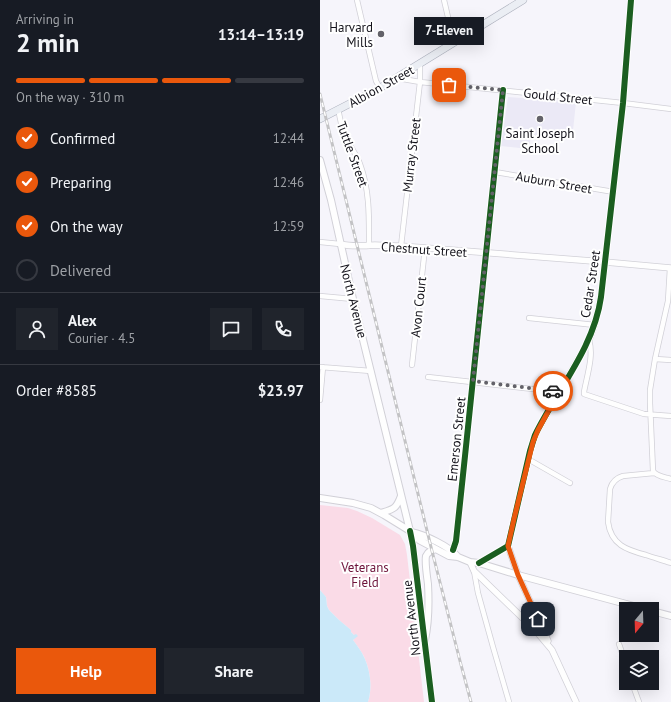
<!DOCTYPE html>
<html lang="en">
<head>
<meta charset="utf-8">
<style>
  body { margin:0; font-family:"PT Sans",sans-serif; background:#20242c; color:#f1f3f6; height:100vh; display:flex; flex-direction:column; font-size:15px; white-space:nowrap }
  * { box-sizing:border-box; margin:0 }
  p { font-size:13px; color:#9ea1a6 }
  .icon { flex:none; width:22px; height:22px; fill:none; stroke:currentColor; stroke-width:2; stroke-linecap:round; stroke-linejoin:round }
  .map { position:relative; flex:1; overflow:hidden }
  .drawer { display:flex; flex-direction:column; background:#171b24; width:320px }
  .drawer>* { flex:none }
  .needle { width:26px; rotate:199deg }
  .buttons { position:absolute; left:299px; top:602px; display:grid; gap:8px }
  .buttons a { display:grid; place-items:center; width:40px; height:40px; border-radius:0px; background:#171b24; box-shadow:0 4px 16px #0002; font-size:20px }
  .pin { position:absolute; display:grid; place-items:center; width:34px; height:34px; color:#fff; margin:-17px; border-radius:8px; box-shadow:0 2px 6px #0006 }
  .courier { position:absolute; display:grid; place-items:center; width:40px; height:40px; margin:-20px; border:3px solid #ea580c; border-radius:50%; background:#fff; color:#222; box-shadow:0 1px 5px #0007 }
  .bubble { position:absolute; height:28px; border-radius:0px; background:#171b24; box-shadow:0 4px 16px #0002; font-size:13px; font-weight:800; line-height:28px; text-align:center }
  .head em { font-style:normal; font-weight:800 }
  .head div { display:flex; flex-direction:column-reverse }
  .head { display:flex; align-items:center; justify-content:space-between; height:68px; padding:0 16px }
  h1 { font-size:26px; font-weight:800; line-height:30px }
  .bar { display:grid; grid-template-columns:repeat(4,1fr); gap:6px 4px; align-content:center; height:48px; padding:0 16px }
  .bar i { height:5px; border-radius:3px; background:#363941 }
  .bar .active { background:#ea580c }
  .bar p { grid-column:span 4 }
  .line { display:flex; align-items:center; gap:10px; padding:0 16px; border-top:1px solid #363941 }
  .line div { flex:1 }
  .round { display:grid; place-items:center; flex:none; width:42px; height:42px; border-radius:0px; background:#20242c }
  ol { padding:0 16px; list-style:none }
  li { display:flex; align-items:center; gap:12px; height:44px }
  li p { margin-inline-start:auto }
  li .icon { padding:4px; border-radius:50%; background:#ea580c; color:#fff; stroke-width:4 }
  li:last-child { color:#9ea1a6 }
  li i { width:22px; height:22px; border:2px solid #363941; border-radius:50% }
  .primary-button { display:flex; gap:8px; margin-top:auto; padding:8px 16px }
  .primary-button a { flex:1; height:46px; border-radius:0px; background:#ea580c; color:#fff; font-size:16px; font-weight:800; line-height:46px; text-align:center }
  .primary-button a+a { background:#20242c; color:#f1f3f6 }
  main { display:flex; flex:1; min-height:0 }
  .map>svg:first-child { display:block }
</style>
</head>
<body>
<main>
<section class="drawer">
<div class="head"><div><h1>2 min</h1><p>Arriving in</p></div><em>13:14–13:19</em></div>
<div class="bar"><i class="active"></i><i class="active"></i><i class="active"></i><i></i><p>On the way · 310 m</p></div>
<ol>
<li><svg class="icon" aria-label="check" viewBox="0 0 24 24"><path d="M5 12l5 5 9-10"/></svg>Confirmed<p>12:44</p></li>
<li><svg class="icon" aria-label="check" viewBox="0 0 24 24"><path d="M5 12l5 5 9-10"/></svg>Preparing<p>12:46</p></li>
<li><svg class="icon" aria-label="check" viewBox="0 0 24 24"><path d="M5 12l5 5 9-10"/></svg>On the way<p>12:59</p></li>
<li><i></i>Delivered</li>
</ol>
<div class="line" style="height:72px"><a class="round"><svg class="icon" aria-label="person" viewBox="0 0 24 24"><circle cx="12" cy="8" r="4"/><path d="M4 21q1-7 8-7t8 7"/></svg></a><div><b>Alex</b><p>Courier · 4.5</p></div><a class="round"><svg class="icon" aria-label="chat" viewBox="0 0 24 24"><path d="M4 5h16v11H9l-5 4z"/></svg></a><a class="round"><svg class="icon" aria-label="phone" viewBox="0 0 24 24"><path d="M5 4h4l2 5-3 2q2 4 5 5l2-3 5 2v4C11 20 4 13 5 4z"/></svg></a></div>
<div class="line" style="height:52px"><div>Order #8585</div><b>$23.97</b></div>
<div class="primary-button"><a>Help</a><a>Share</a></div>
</section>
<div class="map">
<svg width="351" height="702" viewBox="0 0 351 702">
  <rect width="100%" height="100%" fill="#f6f5fb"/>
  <path fill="#ebe9f6" d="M188,97l68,5 -4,38 -41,-4 -2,13 -28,-3z"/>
  <path fill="#fadbe7" d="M0,505l28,3 9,3 15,7 28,17 5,9 2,11 17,147h-56c5,-15 2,-35 -6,-49 -3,-5 -6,-9 -9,-13l4,-4 -3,-1 -3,-3v-2l-12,-10 -10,-10 -2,-4 -1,-9 -6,-7z"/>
  <path fill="#cbe9f9" d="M0,590l6,7 1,9 2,4 10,10 12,10v2l3,3 2,-1 2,2 -5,4c3,4 6,8 9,13 8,14 11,34 6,49h-48z"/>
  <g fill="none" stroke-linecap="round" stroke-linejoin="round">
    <defs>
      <path id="minor" d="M37,0l19,81 4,7
        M124,0l7,30 6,11
        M77,78l23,4 203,21 48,6
        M18,109c2,8 3,17 6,24 4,11 12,20 16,31 10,27 9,54 9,82
        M175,172l119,20
        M0,242l20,2
        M81,246l19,-164v-18
        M285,262l18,-159 8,-103
        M350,268l-2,33 -13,58 -5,31v13l3,68c4,6 12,6 18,8
        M0,296l33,3
        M209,318l66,7
        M269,340c5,16 -2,35 -5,52v2l60,20 27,2
        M335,359l16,1
        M92,365l13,-117
        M0,367l51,4
        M108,377l131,15
        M0,400l3,-33
        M208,459l42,24
        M334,473l-31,3c-7,2 -11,6 -13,13l-2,33c3,23 19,28 38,33 8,3 17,5 25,8
        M133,550l3,-9 9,-85 38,-366
        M154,571l4,22 15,54 16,55
        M299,644l7,20
        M312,683l7,19"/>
      <path id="tertiary" d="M20,244c12,3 24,2 35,1 9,0 17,1 26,1l204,16 66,6
        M90,531l3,15 19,156
        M188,546l10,29 30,66
        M150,562l4,9 62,60 16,19 24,52
        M159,563l29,-17 22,-95 5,-16 54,-95c11,-27 13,-50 16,-78"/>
      <path id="secondary" d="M0,160l11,40 22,99 57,232
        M0,498l33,5 18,5 13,7 26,16 9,9 30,16 9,1 12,5 9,1 39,12 127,34
        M61,513c13,-4 15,-4 20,-17
        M91,532c14,3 38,14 47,25
        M332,611l19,5
        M105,640c4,-19 4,-38 3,-56 -1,-7 -3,-23 -2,-28 2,-5 6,-6 10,-7"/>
      <path id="primary" d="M0,119l60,-31 143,-88"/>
    </defs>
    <use href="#minor" stroke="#d1d0d7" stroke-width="6"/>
    <use href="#tertiary" stroke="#d1d0d7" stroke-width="7"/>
    <use href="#secondary" stroke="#d1d0d7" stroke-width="8"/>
    <use href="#primary" stroke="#aeb2be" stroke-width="8"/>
    <use href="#minor" stroke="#fefefe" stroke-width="4.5"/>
    <use href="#tertiary" stroke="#fefefe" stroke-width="5.5"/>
    <use href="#secondary" stroke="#fefefe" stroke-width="6"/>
    <use href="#primary" stroke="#ebeef4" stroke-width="7"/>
    <defs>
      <path id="rail" d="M0,94l112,457 28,110 11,41"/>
    </defs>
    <use href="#rail" stroke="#c3c3c5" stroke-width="3"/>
    <use href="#rail" stroke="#fff" stroke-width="1.5" stroke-dasharray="4.5" stroke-linecap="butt"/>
    <defs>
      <path id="cycleway" d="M90,531l3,15 19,156
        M133,550l3,-9 9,-85 38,-366
        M159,563l29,-17 22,-95 5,-16c22,-45 59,-87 66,-138l22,-194 8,-103"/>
    </defs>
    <use href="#cycleway" stroke="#fff" stroke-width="8"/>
    <use href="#cycleway" stroke="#1b5e20" stroke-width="6"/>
  </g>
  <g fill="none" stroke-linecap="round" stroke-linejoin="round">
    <path stroke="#636269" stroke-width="4" stroke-dasharray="0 7.2" d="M129,85l54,5 -30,291 80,10"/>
    <path stroke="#ea580c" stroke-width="5" d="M218,619l-20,-44 -10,-29 6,-27 19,-77 5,-12 21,-38 -6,-1"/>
  </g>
  <g fill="#636269" stroke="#fff" stroke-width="1.5">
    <circle cx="61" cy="34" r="4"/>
    <circle cx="220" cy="119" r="4"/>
  </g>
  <g text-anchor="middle" stroke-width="4" stroke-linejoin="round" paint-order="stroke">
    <g font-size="13" fill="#14131b" stroke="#fff" text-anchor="end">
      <text x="53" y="32">Harvard<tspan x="53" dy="15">Mills</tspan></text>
      <text x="220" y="138" text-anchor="middle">Saint Joseph<tspan x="220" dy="15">School</tspan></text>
    </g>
    <g font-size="13" fill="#14131b" stroke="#fff">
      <text transform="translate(61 86) rotate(-29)" y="5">Albion Street</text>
      <text transform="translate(238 96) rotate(6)" y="5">Gould Street</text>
      <text transform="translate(33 154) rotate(70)" y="5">Tuttle Street</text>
      <text transform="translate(91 155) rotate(-83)" y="5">Murray Street</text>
      <text transform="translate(234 182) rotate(10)" y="5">Auburn Street</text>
      <text transform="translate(104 249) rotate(4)" y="5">Chestnut Street</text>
      <text transform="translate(270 284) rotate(-81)" y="5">Cedar Street</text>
      <text transform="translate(34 301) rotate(76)" y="5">North Avenue</text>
      <text transform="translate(98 307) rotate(-84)" y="5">Avon Court</text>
      <text transform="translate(136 439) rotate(-84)" y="5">Emerson Street</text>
      <text transform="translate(91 618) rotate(-97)" y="5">North Avenue</text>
    </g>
    <g font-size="13" fill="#6e143b" stroke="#fff">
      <text x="45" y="572">Veterans<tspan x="45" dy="15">Field</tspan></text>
    </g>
  </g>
</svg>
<div class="buttons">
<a><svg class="needle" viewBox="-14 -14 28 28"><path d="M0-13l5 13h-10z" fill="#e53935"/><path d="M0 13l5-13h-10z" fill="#9ea1a6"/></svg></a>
<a><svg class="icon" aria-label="layers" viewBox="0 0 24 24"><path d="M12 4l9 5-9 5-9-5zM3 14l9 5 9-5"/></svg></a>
</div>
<div class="pin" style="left:129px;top:85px;background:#ea580c"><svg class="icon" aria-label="bag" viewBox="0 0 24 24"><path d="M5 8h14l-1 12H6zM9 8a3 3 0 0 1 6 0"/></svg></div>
<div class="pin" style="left:218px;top:619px;background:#1f2937"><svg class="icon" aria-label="home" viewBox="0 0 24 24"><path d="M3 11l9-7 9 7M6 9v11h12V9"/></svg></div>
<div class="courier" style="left:233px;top:391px"><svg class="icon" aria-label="car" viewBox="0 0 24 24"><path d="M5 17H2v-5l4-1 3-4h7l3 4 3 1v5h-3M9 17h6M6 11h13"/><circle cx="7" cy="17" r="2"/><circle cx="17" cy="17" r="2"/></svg></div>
<div class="bubble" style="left:94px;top:17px;width:70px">7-Eleven</div>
</div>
</main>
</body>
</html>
